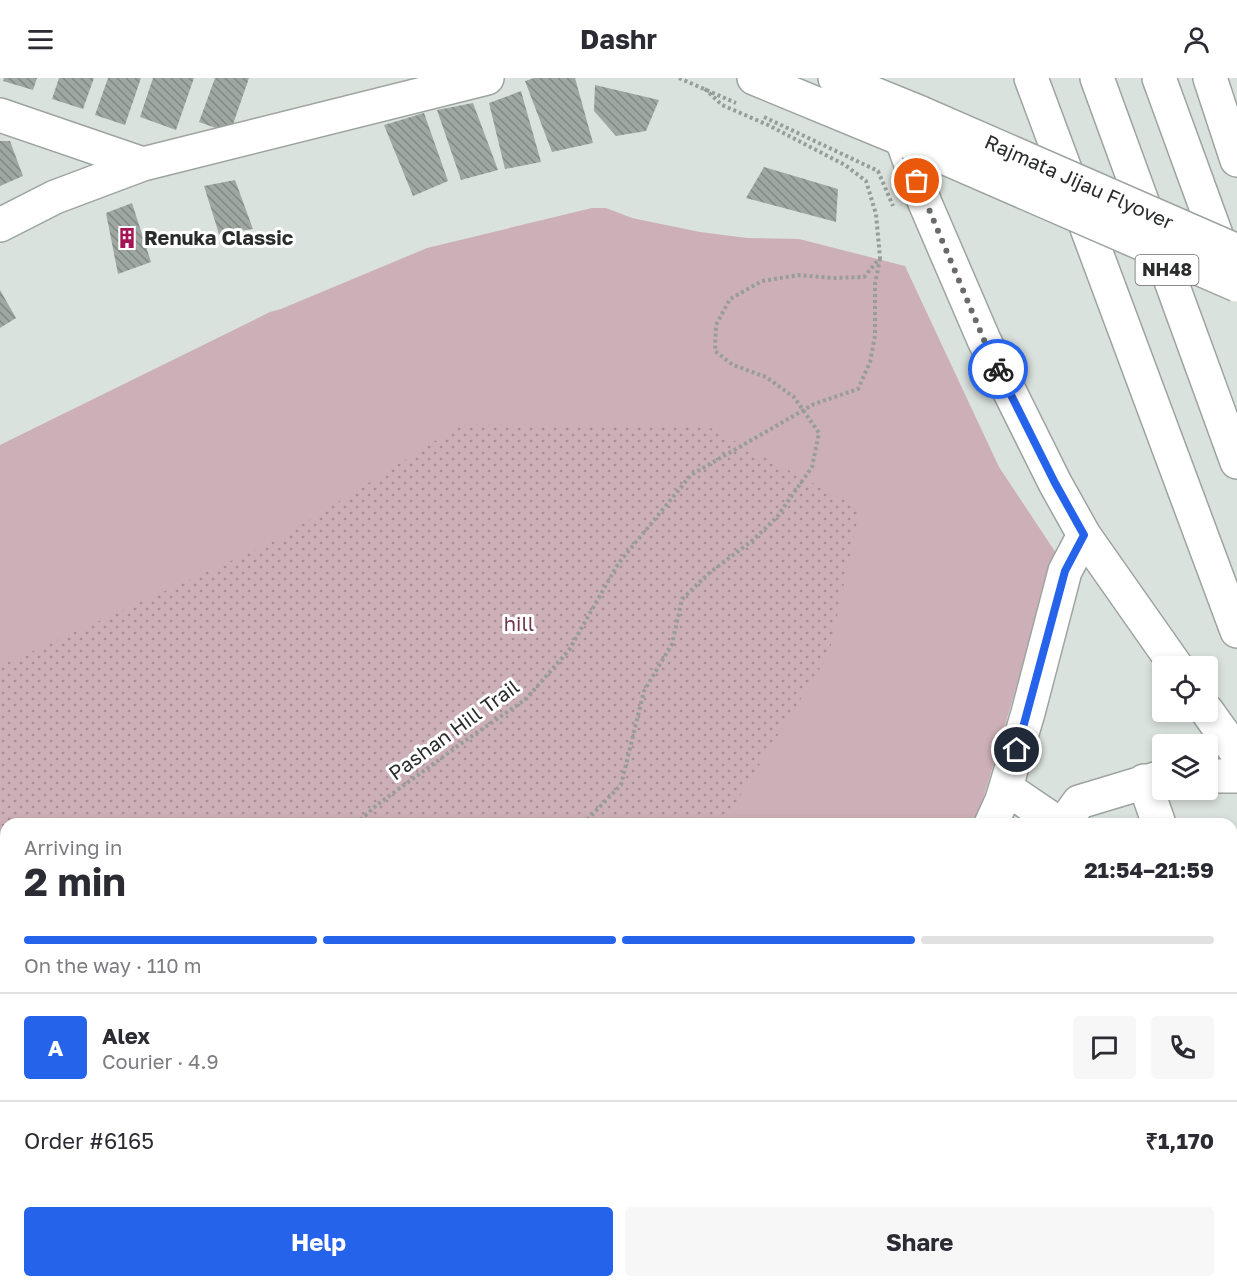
<!DOCTYPE html>
<html lang="en">
<head>
<meta charset="utf-8">
<style>
  body { margin:0; font-family:"Golos Text",sans-serif; background:#f7f7f7; color:#2b2b33; height:100vh; display:flex; flex-direction:column; font-size:22px; white-space:nowrap }
  * { box-sizing:border-box; margin:0 }
  p { font-size:20px; color:#7c7c81 }
  .icon { flex:none; width:33px; height:33px; fill:none; stroke:currentColor; stroke-width:2; stroke-linecap:round; stroke-linejoin:round }
  .map { position:relative; flex:1; overflow:hidden }
  .side { position:absolute; left:0px; top:740px; width:1238px; height:470px; display:flex; flex-direction:column; background:#fff; border-radius:18px 18px 0 0; box-shadow:0 3px 9px #0003 }
  .side>* { flex:none }
  .fabs { position:absolute; left:1152px; top:578px; display:grid; gap:12px }
  .fabs a { display:grid; place-items:center; width:66px; height:66px; border-radius:6px; background:#fff; box-shadow:0 3px 9px #0003; font-size:30px }
  .pin { position:absolute; display:grid; place-items:center; width:51px; height:51px; color:#fff; margin:-26px; border:3px solid #fff; border-radius:50%; box-shadow:0 2px 6px #0007 }
  .courier { position:absolute; display:grid; place-items:center; width:60px; height:60px; margin:-30px; border:4px solid #2563eb; border-radius:50%; background:#fff; color:#222; box-shadow:0 2px 8px #0007 }
  .overview em { font-style:normal; font-weight:700 }
  .overview div { display:flex; flex-direction:column-reverse }
  .overview { display:flex; align-items:center; justify-content:space-between; height:102px; padding:0 24px }
  h1 { font-size:39px; font-weight:700; line-height:45px }
  .bar { display:grid; grid-template-columns:repeat(4,1fr); gap:9px 6px; align-content:center; height:72px; padding:0 24px }
  .bar i { height:8px; border-radius:4px; background:#e1e1e2 }
  .bar .selected { background:#2563eb }
  .bar p { grid-column:span 4 }
  .line { display:flex; align-items:center; gap:15px; padding:0 24px; border-top:2px solid #e1e1e2 }
  .line div { flex:1 }
  .round { display:grid; place-items:center; flex:none; width:63px; height:63px; border-radius:6px; background:#f7f7f7 }
  .primary-button { display:flex; gap:12px; margin-top:auto; padding:12px 24px }
  .primary-button a { flex:1; height:69px; border-radius:6px; background:#2563eb; color:#fff; font-size:24px; font-weight:700; line-height:69px; text-align:center }
  .primary-button a+a { background:#f7f7f7; color:#2b2b33 }
  header { display:flex; justify-content:space-between; align-items:center; height:78px; padding:0 24px; background:#fff; font-size:27px; font-weight:700 }
  .map>svg:first-child { display:block }
</style>
</head>
<body>
<header><svg class="icon" aria-label="menu" viewBox="0 0 24 24"><path d="M4 6h16M4 12h16M4 18h16"/></svg>Dashr<svg class="icon" aria-label="person" viewBox="0 0 24 24"><circle cx="12" cy="8" r="4"/><path d="M4 21q1-7 8-7t8 7"/></svg></header>
<div class="map">
<svg width="1237" height="1208" viewBox="0 0 1237 1208">
  <defs>
    <pattern id="park-dots" width="8" height="8" patternUnits="userSpaceOnUse" patternTransform="scale(1.5)"><rect width="8" height="8" fill="#cdb0b7"/><path d="M2 2h.1M6 6h.1" fill="none" stroke="#a68f95" stroke-width="1.8" stroke-linecap="round"/></pattern>
    <pattern id="building-back-hatch" width="6" height="6" patternUnits="userSpaceOnUse" patternTransform="scale(1.5)"><rect width="6" height="6" fill="#9fa7a2"/><path d="M-1 5l2 2M0 0l6 6M5-1l2 2" fill="none" stroke="#828884"/></pattern>
  </defs>
  <rect width="100%" height="100%" fill="#dae2dd"/>
  <path fill="#cdb0b7" d="M592,130h14l26,10 68,14 47,6 52,1 106,27 94,201 57,86 -80,270 -970,1v457h498l-4,5h-500v-841l270,-133 11,-3 146,-61z"/>
  <path fill="url(#park-dots)" d="M462,346l245,2 153,83 -31,145 -106,169 -717,1v457h246l-4,5h-248v-620l279,-127z"/>
  <path fill="url(#building-back-hatch)" d="M4,0h33l-4,12 -30,-9z
    M59,0h35l-11,31 -31,-10z
    M108,0h33l-16,47 -30,-10z
    M153,0h41l-18,52 -36,-13z
    M215,0h34l-19,55 -31,-11z
    M534,0h41l18,65 -41,9 -27,-71z
    M595,7l64,15 -13,31 -30,5 -22,-25z
    M521,13l20,71 -36,7 -16,-66z
    M473,25l25,67 -37,10 -24,-70z
    M424,35l24,68 -35,15 -29,-71z
    M0,63h10l13,35 -23,10z
    M764,89l74,22 -2,33 -90,-24z
    M235,102l18,49 -34,5 -15,-48z
    M132,125l19,59 -33,12 -12,-61z
    M0,212l16,28 -16,10z"/>
  <g fill="none" stroke-linecap="round" stroke-linejoin="round">
    <defs>
      <path id="minor" d="M1031,0l206,553
        M1210,0l27,82
        M0,37l143,49
        M901,59l24,66 59,137 71,143 29,52 92,131
        M0,147l55,-28 88,-33 344,-86
        M1207,633l30,42
        M1208,698h29
        M1144,703l15,43
        M1006,710l53,36
        M991,746l11,-24 26,-87 37,-142 19,-36
        M1063,746l16,-22 83,-25
        M1232,771l5,-1
        M1232,833l5,-2
        M816,1203l1,5
        M1149,1203l1,5
        M556,1208l6,-5
        M590,1208l6,-5"/>
      <path id="major" d="M754,0l155,64
        M835,0l86,35"/>
      <path id="highway" d="M1097,0l140,384
        M1159,0l67,184"/>
    </defs>
    <use href="#minor" stroke="#9da4a0" stroke-width="36"/>
    <use href="#major" stroke="#9da4a0" stroke-width="36"/>
    <use href="#highway" stroke="#9da4a0" stroke-width="36"/>
    <path stroke="#979d99" stroke-width="4" stroke-dasharray="3 3" stroke-linecap="butt" d="M679,0l57,25
      M764,39l114,54 15,35
      M356,746l22,-20 84,-61 64,-44 43,-49 49,-86 73,-89 123,-71 44,-15 12,-27 5,-26v-52l5,-25
      M583,746l38,-39 23,-94 28,-47 10,-45 26,-25 45,-34 24,-23 35,-50 7,-34 -25,-36 -28,-20 -33,-12 -18,-14 1,-26 14,-26 32,-18 37,-6 34,3 31,-1 16,-19 -4,-44 -10,-33 -21,-16 -77,-40 -46,-20 -19,-18
      M0,1028l6,-4
      M0,1112l5,13 -2,19
      M671,1208l3,-5"/>
    <use href="#minor" stroke="#fff" stroke-width="33"/>
    <use href="#major" stroke="#fff" stroke-width="33"/>
    <use href="#highway" stroke="#fff" stroke-width="33"/>
    <defs>
      <path id="major-bridge" d="M921,35l316,138
        M909,64l328,143"/>
    </defs>
    <use href="#major-bridge" stroke="#9da4a0" stroke-width="36" stroke-linecap="butt"/>
    <use href="#major-bridge" stroke="#fff" stroke-width="33"/>
  </g>
  <g fill="none" stroke-linecap="round" stroke-linejoin="round">
    <path stroke="#676c69" stroke-width="6" stroke-dasharray="0 10.8" d="M917,103l67,159 14,29"/>
    <path stroke="#2563eb" stroke-width="8" d="M998,291l57,114 29,52 -19,36 -48,179"/>
  </g>
  <defs>
    <symbol id="building-bare" viewBox="-9 -9 18 18"><path d="M-4-6H4V6H1V3H-1V6H-4ZM-2.5-4.3h1.7v1.8h-1.7ZM.8-4.3h1.7v1.8H.8ZM-2.5-1h1.7V.8h-1.7ZM.8-1h1.7V.8H.8Z" fill="#a51454" stroke="#fff" stroke-width="2.5" paint-order="stroke"/></symbol>
  </defs>
  <g fill-rule="evenodd">
    <use href="#building-bare" x="112" y="145" width="30" height="30"/>
  </g>
  <g text-anchor="middle" stroke-width="6" stroke-linejoin="round" paint-order="stroke">
    <rect fill="#fff" stroke="#696b6a" stroke-width="1.5" x="1135.5" y="177" width="63" height="30" rx="4.5"/>
    <g font-size="18" font-weight="bold" fill="#292c2a">
      <text x="1167" y="198">NH48</text>
    </g>
    <g font-size="20" fill="#292c2a" stroke="#fff">
      <text transform="translate(1079 104) rotate(24)" y="7">Rajmata Jijau Flyover</text>
      <text transform="translate(454 652) rotate(-36)" y="7">Pashan Hill Trail</text>
    </g>
    <g font-size="20" font-weight="bold" fill="#292c2a" stroke="#fff" text-anchor="start">
      <text x="144" y="167">Renuka Classic</text>
    </g>
    <g font-size="20" fill="#703849" stroke="#fff">
      <text x="519" y="553">hill</text>
    </g>
  </g>
</svg>
<div class="fabs">
<a><svg class="icon" aria-label="locate" viewBox="0 0 24 24"><circle cx="12" cy="12" r="6"/><path d="M12 2v4M12 18v4M2 12h4M18 12h4"/></svg></a>
<a><svg class="icon" aria-label="layers" viewBox="0 0 24 24"><path d="M12 4l9 5-9 5-9-5zM3 14l9 5 9-5"/></svg></a>
</div>
<div class="pin" style="left:917px;top:103px;background:#ea580c"><svg class="icon" aria-label="bag" viewBox="0 0 24 24"><path d="M5 8h14l-1 12H6zM9 8a3 3 0 0 1 6 0"/></svg></div>
<div class="pin" style="left:1017px;top:672px;background:#1f2937"><svg class="icon" aria-label="home" viewBox="0 0 24 24"><path d="M3 11l9-7 9 7M6 9v11h12V9"/></svg></div>
<div class="courier" style="left:998px;top:291px"><svg class="icon" aria-label="bike" viewBox="0 0 24 24"><circle cx="6" cy="16" r="4"/><circle cx="18" cy="16" r="4"/><path d="M6 16l4-8h5l3 8M10 8l3 8H6M13 5h3"/></svg></div>
<section class="side">
<div class="overview"><div><h1>2 min</h1><p>Arriving in</p></div><em>21:54–21:59</em></div>
<div class="bar"><i class="selected"></i><i class="selected"></i><i class="selected"></i><i></i><p>On the way · 110 m</p></div>
<div class="line" style="height:108px"><b class="round" style="background:#2563eb;color:#fff">A</b><div><b>Alex</b><p>Courier · 4.9</p></div><a class="round"><svg class="icon" aria-label="chat" viewBox="0 0 24 24"><path d="M4 5h16v11H9l-5 4z"/></svg></a><a class="round"><svg class="icon" aria-label="phone" viewBox="0 0 24 24"><path d="M5 4h4l2 5-3 2q2 4 5 5l2-3 5 2v4C11 20 4 13 5 4z"/></svg></a></div>
<div class="line" style="height:78px"><div>Order #6165</div><b>₹1,170</b></div>
<div class="primary-button"><a>Help</a><a>Share</a></div>
</section>
</div>
</body>
</html>
